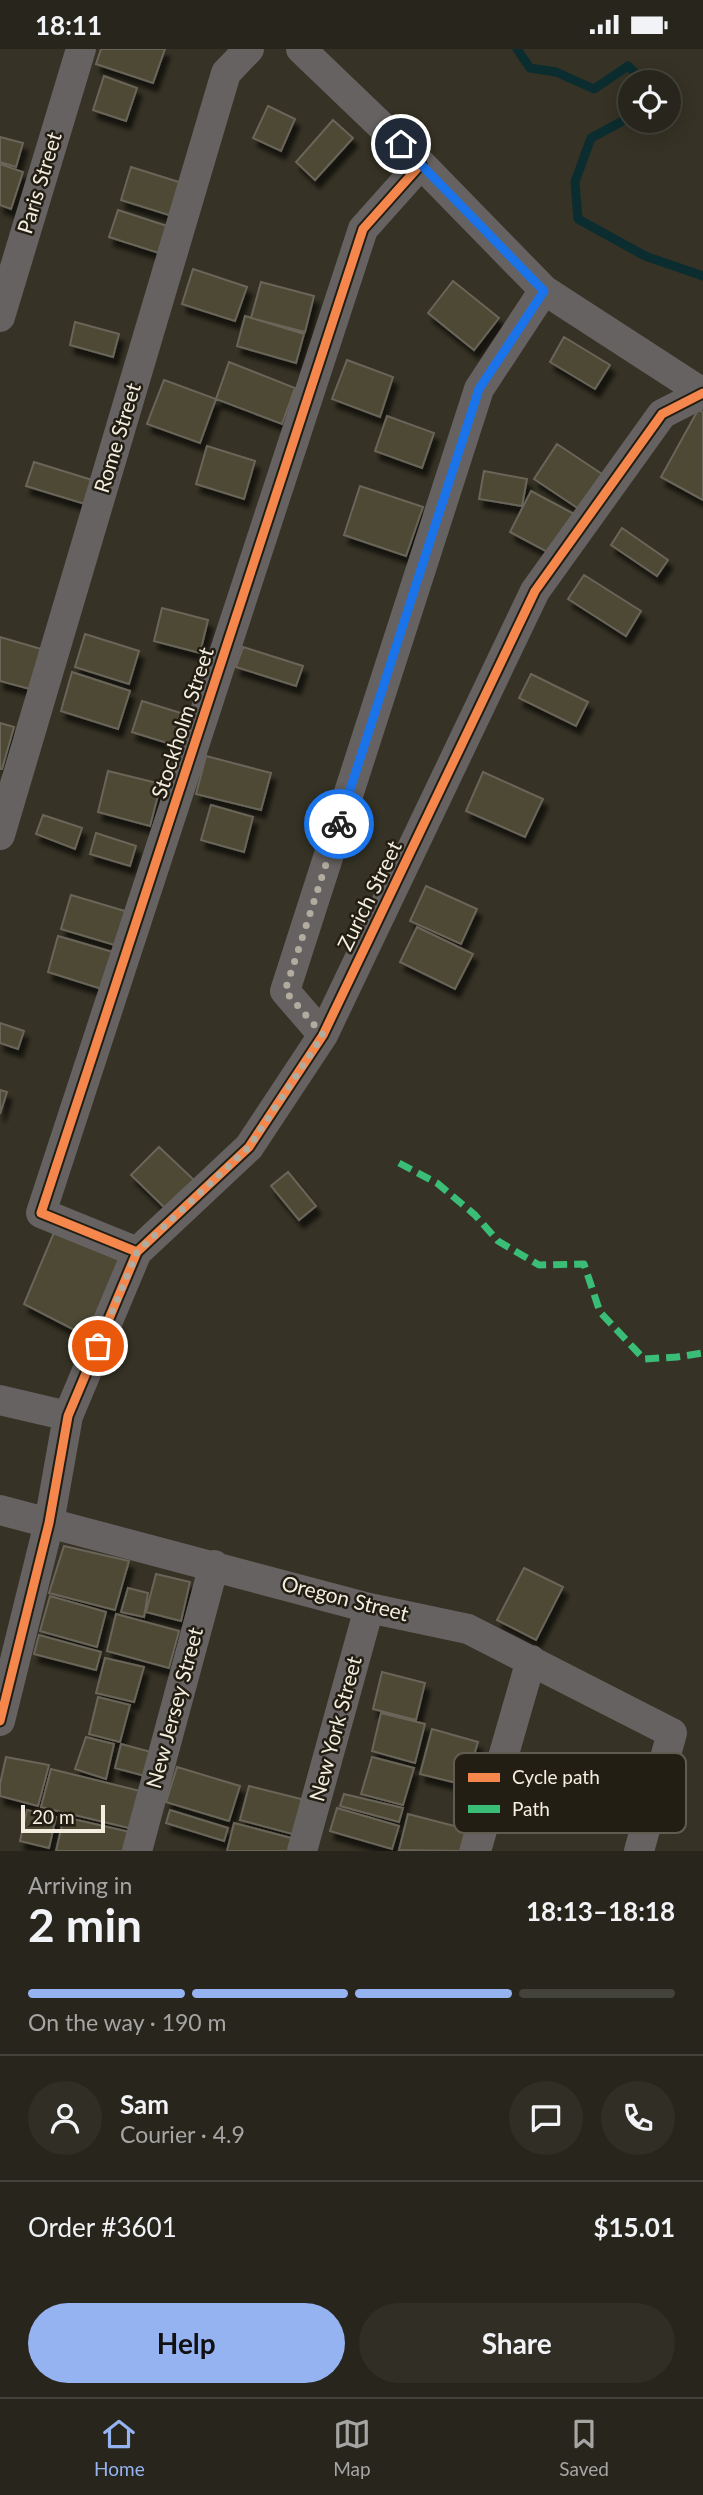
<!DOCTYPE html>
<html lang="en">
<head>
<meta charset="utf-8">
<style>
  body { margin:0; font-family:Lato,sans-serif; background:#302e25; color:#f1f3f6; height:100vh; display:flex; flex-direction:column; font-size:26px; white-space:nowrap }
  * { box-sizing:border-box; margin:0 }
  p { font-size:23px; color:#a5a5a3 }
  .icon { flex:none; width:38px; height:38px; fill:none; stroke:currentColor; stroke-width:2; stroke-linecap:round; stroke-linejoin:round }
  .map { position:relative; height:1802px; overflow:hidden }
  .panel { display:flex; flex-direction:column; background:#28261c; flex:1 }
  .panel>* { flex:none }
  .controls { position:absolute; left:618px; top:21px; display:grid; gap:14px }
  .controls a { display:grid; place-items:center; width:63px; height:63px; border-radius:50%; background:#28261c; box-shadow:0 4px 18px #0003,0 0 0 2px #44433b; font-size:35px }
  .scale { position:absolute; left:21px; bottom:18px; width:84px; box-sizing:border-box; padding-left:7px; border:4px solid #f3eedf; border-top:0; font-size:19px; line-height:24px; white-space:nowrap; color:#f3eedf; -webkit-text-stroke:5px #221e13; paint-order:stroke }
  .pin { position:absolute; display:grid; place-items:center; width:60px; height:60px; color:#fff; margin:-30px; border:4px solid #fff; border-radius:50%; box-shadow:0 2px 7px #0007 }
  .courier { position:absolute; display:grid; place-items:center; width:70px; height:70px; margin:-35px; border:5px solid #1a73e8; border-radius:50%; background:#fff; color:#222; box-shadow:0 2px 9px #0007 }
  .overview em { font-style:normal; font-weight:700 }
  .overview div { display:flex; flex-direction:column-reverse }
  .overview { display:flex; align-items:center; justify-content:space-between; height:119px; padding:0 28px }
  h1 { font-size:46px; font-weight:700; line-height:52px }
  .bar { display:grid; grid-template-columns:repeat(4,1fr); gap:10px 7px; align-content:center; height:84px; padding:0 28px }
  .bar i { height:9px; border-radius:5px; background:#44433b }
  .bar .selected { background:#95b2f1 }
  .bar p { grid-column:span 4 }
  .line { display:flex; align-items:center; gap:18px; padding:0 28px; border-top:2px solid #44433b }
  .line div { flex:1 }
  .round { display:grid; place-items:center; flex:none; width:74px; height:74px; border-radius:37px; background:#302e25 }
  .primary-button { display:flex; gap:14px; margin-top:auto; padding:14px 28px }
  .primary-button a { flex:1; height:80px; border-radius:42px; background:#95b2f1; color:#111; font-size:28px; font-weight:700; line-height:80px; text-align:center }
  .primary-button a+a { background:#302e25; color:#f1f3f6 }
  .status { display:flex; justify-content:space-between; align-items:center; height:49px; padding:0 35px; background:#28261c; direction:ltr }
  .status svg { height:19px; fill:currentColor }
  .dock { display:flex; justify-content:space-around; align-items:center; height:98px; border-top:2px solid #44433b; background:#28261c; font-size:19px; color:#a5a5a3 }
  .dock a { display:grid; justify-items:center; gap:4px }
  .dock .selected { color:#95b2f1 }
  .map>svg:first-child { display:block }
</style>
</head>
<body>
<div class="status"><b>18:11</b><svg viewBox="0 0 49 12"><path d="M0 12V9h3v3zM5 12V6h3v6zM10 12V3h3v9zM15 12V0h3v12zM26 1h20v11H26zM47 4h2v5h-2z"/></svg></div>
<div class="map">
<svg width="703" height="1802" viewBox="0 0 703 1802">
  <defs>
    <filter id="shadow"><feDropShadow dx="4.5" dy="8" stdDeviation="2" flood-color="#0009"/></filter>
  </defs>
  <rect width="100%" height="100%" fill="#363225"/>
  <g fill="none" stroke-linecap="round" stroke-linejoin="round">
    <path stroke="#0b2d2f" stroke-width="9" d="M517,0l13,19 26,4 38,17 34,-23 16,16
      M630,68l-39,21 -16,44 3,37 67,37 58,20"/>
  </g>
  <path fill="#4d4836" stroke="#696559" stroke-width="2" filter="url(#shadow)" d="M101,0h64l-12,34 -57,-19z
    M104,27l33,12 -11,33 -33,-11z
    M268,57l27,13 -14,32 -28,-13z
    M333,71l20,18 -38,42 -19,-18z
    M0,88l23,6 -7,24 -16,-5z
    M0,115l23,8 -12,37 -11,-4z
    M131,118l51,16 -10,33 -51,-16z
    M118,161l49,16 -8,27 -50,-16z
    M193,220l54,18 -12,34 -53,-17z
    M453,232l46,37 -25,32 -46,-37z
    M261,233l53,14 -9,36 -54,-14z
    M245,267l59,18 -8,29 -59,-17z
    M75,273l44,12 -6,23 -43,-12z
    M564,288l46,28 -15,24 -45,-27z
    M347,311l46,17 -13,40 -48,-18z
    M229,313l66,26 -13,36 -66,-25z
    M164,331l52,19 -16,44 -53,-19z
    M698,361l5,2v88l-42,-23z
    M387,367l47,17 -12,35 -47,-17z
    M557,395l48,32 -23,35 -48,-32z
    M207,397l48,15 -11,38 -48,-15z
    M34,413l58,18 -7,24 -59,-18z
    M484,422l43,8 -5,27 -43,-7z
    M360,437l63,21 -17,49 -62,-21z
    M531,442l43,23 -21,41 -43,-23z
    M622,479l46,32 -11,16 -46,-31z
    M584,526l57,36 -15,25 -58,-37z
    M162,559l46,12 -8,33 -46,-12z
    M85,585l54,17 -10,33 -54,-17z
    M0,588l41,12 -11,40 -30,-8z
    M243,598l60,19 -7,20 -60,-19z
    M72,623l58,19 -12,38 -57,-18z
    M531,625l57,28 -12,24 -57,-28z
    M142,652l45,14 -10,31 -45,-14z
    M0,674l14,4 -12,42h-2z
    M206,707l65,17 -10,37 -65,-16z
    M108,722l53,13 -11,42 -52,-14z
    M483,723l60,27 -18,38 -59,-26z
    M211,756l42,12 -9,35 -43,-12z
    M43,766l39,13 -7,21 -39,-15z
    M96,784l40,13 -6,20 -40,-12z
    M426,837l51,23 -16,35 -51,-23z
    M71,846l57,17 -10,34 -57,-17z
    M417,878l56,27 -18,35 -55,-27z
    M58,887l58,17 -11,37 -57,-18z
    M0,974l24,8 -6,18 -18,-6z
    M0,1041l7,2 -7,22z
    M159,1098l35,33 -28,29 -35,-34z
    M288,1123l28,34 -17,14 -28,-34z
    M58,1174l75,32 -37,86 -72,-37z
    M64,1497l65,15 -14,49 -66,-17z
    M524,1519l39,19 -27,53 -39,-20z
    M156,1525l34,8 -9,39 -35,-9z
    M128,1539l20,5 -4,24 -23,-5z
    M50,1547l56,16 -9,35 -57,-16z
    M116,1565l63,17 -10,37 -62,-17z
    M39,1586l62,17 -5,18 -62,-16z
    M105,1609l39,9 -10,35 -38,-9z
    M382,1623l43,11 -9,37 -43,-11z
    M98,1648l32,8 -10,37 -31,-8z
    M381,1664l44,11 -10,39 -43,-12z
    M432,1680l46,13 -13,43 -45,-11z
    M86,1688l28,7 -8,35 -31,-10z
    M121,1695l30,8 -6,24 -30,-8z
    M6,1708l43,8 -11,41 -38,-10v-12z
    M372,1708l42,11 -11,37 -42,-11z
    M177,1718l63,19 -11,35 -63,-19z
    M51,1720l89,22 -11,37 -88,-21z
    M249,1737l60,15 -9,35 -60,-16z
    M344,1745l59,14 -4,14 -59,-16z
    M337,1759l62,18 -7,23 -62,-18z
    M27,1761l29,7 -7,31 -29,-7z
    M170,1761l58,18 -4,13 -58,-18z
    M408,1765l58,15 -6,22 -61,-1z
    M64,1768l66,15 -4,19h-70z
    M234,1774l65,17 -3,11h-69z"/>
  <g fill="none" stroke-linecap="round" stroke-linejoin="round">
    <path stroke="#666262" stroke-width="30" d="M301,0l120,115 123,126 159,103
      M0,268l81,-268
      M0,786l226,-762 23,-24
      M323,986l-38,-44 194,-602 65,-99
      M137,1203l-96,-39 322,-984 58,-65
      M0,1351l68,16
      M0,1461l369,98 99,21 204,104 -33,118
      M0,1672l49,-198 19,-107 69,-164 112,-105 74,-112 212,-444 127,-177 41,-21
      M137,1802l77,-286
      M302,1802l67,-243
      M476,1802l55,-191"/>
    <path stroke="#3abd76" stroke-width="7" stroke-dasharray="14 7" stroke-linecap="butt" d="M399,1114l38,20 38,32 23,26 41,24 45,-1 16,48 44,47 33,-2 26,-4"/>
    <defs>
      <path id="cycleway" d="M137,1203l-96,-39 322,-984 58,-65
        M0,1672l49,-198 19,-107 69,-164 112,-105 74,-112 212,-444 127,-177 41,-21"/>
    </defs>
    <use href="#cycleway" stroke="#221e13" stroke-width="13"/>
    <use href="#cycleway" stroke="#f5874c" stroke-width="9"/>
  </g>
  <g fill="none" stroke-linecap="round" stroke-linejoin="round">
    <path stroke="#b1ac9e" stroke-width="7" stroke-dasharray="0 12.6" d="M98,1297l39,-94 112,-105 74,-112 -38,-44 54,-167"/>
    <path stroke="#1a73e8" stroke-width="9" d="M339,775l140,-435 65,-98 -143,-147"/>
  </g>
  <g text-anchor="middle" stroke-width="5" stroke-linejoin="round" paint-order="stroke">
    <g font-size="21" fill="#f3eedf" stroke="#221e13">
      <text transform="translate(40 134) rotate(-73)" y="7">Paris Street</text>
      <text transform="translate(118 389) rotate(-73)" y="7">Rome Street</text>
      <text transform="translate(183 674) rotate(-72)" y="7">Stockholm Street</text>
      <text transform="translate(370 847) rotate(-64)" y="7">Zurich Street</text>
      <text transform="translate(345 1550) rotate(14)" y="7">Oregon Street</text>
      <text transform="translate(175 1659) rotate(-75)" y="7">New Jersey Street</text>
      <text transform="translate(336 1680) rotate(-75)" y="7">New York Street</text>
    </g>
  </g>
  <rect x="454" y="1704" width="232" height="80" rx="10" fill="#221e13" stroke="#615c50" stroke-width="2"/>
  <rect x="468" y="1724" width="32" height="9" fill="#f5874c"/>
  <rect x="468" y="1756" width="32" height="8" fill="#3abd76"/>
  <g font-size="19" fill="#f3eedf">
    <text x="512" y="1735">Cycle path</text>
    <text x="512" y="1767">Path</text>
  </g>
</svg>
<div class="controls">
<a><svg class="icon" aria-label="locate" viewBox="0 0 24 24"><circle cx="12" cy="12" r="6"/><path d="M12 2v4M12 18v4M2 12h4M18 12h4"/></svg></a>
</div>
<div class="scale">20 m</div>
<div class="pin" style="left:98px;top:1297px;background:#ea580c"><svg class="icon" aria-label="bag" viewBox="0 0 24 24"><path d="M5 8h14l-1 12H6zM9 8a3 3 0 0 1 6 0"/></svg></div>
<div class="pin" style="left:401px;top:95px;background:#1f2937"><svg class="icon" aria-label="home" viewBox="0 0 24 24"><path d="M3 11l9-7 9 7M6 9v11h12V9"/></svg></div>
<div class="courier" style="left:339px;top:775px"><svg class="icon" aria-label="bike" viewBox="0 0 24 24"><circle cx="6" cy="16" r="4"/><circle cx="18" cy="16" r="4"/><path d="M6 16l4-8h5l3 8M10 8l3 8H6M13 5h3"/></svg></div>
</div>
<section class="panel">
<div class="overview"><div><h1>2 min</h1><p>Arriving in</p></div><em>18:13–18:18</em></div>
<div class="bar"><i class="selected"></i><i class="selected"></i><i class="selected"></i><i></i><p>On the way · 190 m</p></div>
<div class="line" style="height:126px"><a class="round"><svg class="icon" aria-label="person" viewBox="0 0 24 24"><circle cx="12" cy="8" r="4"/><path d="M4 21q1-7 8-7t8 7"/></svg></a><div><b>Sam</b><p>Courier · 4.9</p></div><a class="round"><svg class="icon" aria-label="chat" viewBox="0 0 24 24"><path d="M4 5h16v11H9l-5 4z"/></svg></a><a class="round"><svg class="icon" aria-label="phone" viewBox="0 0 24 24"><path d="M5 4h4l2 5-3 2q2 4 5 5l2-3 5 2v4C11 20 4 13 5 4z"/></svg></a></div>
<div class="line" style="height:91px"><div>Order #3601</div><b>$15.01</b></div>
<div class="primary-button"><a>Help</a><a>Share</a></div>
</section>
<nav class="dock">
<a class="selected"><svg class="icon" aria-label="home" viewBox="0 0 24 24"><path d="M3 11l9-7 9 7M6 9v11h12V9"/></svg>Home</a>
<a><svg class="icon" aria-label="map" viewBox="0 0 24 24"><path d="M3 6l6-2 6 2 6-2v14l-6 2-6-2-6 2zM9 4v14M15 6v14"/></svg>Map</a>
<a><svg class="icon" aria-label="saved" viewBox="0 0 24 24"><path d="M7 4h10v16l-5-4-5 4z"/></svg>Saved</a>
</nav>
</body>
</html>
